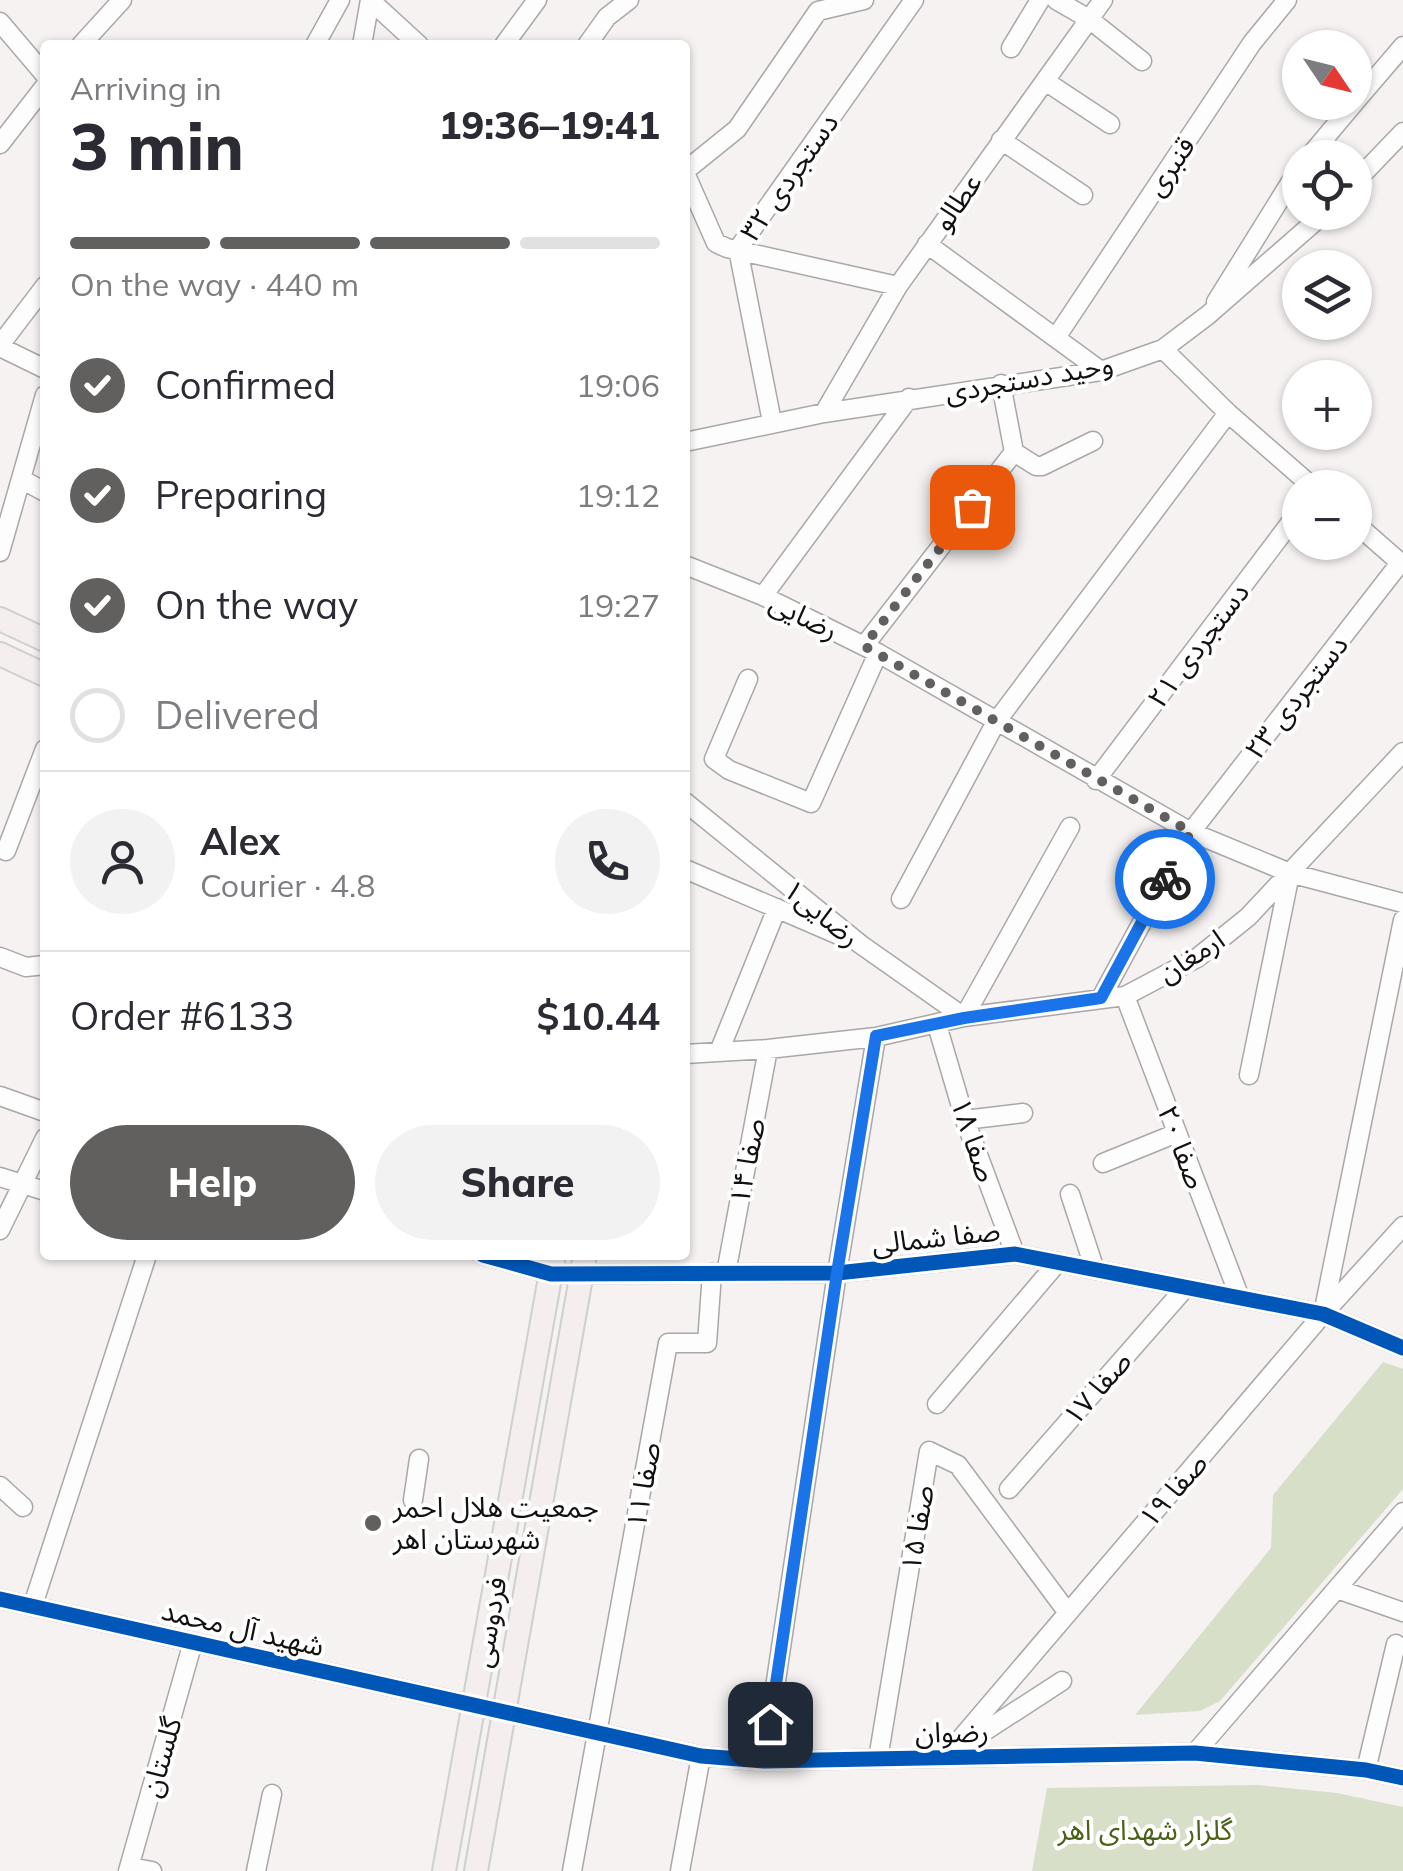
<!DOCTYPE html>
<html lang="en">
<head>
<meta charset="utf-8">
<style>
  body { margin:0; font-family:Mulish,"Noto Sans Arabic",sans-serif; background:#f2f2f3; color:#2b2b33; height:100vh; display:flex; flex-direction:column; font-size:38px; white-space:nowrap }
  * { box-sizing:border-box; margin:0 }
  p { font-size:32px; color:#7c7c81 }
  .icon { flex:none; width:55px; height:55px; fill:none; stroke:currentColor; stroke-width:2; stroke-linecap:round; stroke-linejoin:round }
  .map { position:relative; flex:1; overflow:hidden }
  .details { position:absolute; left:40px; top:40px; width:650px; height:1220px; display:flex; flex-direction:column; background:#fff; border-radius:10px; box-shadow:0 2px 8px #0004 }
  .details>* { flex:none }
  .needle { width:65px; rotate:125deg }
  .fabs { position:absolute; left:1282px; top:30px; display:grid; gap:20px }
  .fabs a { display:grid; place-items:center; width:90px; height:90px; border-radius:50%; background:#fff; box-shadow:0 2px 8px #0004; font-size:50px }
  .pin { position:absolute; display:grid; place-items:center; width:85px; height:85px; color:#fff; margin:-42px; border-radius:20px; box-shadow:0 5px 15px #0006 }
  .courier { position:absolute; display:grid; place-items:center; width:100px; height:100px; margin:-50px; border:8px solid #1a73e8; border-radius:50%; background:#fff; color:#222; box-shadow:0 2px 12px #0007 }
  .overview em { font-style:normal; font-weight:800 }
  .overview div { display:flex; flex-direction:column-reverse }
  .overview { display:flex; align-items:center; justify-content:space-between; height:170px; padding:0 30px }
  h1 { font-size:65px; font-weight:800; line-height:75px }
  .bar { display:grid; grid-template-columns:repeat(4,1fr); gap:15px 10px; align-content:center; height:120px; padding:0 30px }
  .bar i { height:12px; border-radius:8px; background:#e1e1e2 }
  .bar .active { background:#61605f }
  .bar p { grid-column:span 4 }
  .line { display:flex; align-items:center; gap:25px; padding:0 30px; border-top:2px solid #e1e1e2 }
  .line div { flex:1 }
  .round { display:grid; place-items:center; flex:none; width:105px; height:105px; border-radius:52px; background:#f2f2f3 }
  ol { padding:0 30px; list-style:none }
  li { display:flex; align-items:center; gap:30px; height:110px }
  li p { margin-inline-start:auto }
  li .icon { padding:10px; border-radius:50%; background:#61605f; color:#fff; stroke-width:4 }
  li:last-child { color:#7c7c81 }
  li i { width:55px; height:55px; border:5px solid #e1e1e2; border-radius:50% }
  .primary-button { display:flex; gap:20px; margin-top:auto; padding:20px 30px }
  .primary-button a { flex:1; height:115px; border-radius:60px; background:#61605f; color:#fff; font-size:40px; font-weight:800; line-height:115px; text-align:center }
  .primary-button a+a { background:#f2f2f3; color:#2b2b33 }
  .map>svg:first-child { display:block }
</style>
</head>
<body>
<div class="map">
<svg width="1403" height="1871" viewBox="0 0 1403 1871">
  <rect width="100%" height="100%" fill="#f5f2f1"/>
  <path fill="#d8dfc9" d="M1383,1362l20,7v120l-183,212 -20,10 -65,4 136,-167 2,-53z
    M1257,1785l80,8 66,14v64h-371l15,-83z"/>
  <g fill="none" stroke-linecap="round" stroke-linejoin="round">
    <defs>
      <path id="minor" d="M370,0l49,45
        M1056,0l33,19 53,42
        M0,22l45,53
        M81,45l41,-45
        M315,45l25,-45
        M362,45l8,-45
        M504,45l33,-45
        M587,45l20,-28 22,-17
        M1011,48l29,-48
        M1045,81l65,43
        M1355,102l48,-56
        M1001,140l82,55
        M0,144l45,-58
        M1308,158l47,-56
        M685,171l52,-42 81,-118 46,-11
        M685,173l31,70 11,5 171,38
        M1355,182l48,-50
        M927,244l174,127
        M1216,302l84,-135
        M1057,336l195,-293 35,-43
        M0,345l45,-59
        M0,347l45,22
        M1163,349l65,64 86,75
        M824,413l74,-127 205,-286
        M772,422l-34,-173 176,-249
        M685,442l139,-29 277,-42 62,-22 45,-34 118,-103
        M1014,452l22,14h6l51,-25
        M21,479l24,13
        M1355,523l48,42
        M0,552l45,-157
        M685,565l78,31 115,57 313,179 99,41 113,30
        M763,596l146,-198
        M864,646l150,-194 -13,-68
        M748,679l-34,80 15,11 82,33 67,-150
        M1096,780l204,-270
        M685,802l175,142 104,73 106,-190
        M6,851l39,-102
        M685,869l156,67
        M901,899l95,-177 232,-309
        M0,957l26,10 19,-2
        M1125,996l115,302
        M1101,998l90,-166 209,-269
        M937,1025l28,95 50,134
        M719,1052l58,-144
        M685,1054l83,-5 108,-12 88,-20 161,-21 72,-38 51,-41 155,-165
        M1249,1075l41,-201
        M0,1096l45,16
        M965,1120l58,-7
        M1103,1163l74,-30
        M0,1177l45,14
        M1070,1194l25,76
        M0,1230l45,-92
        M483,1255l68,19 286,-1 178,-19 308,60 80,34
        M726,1273l42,-224
        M1323,1314l80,-394
        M937,1404l121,-142
        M0,1486l23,21
        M1009,1489l177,-202
        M413,1500l6,-41
        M1337,1589l66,23
        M0,1599l701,157 63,5 431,-8 171,17 37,8
        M33,1605l114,-350
        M962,1746l100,-65
        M1195,1753l208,-241
        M945,1757l378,-443 80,-88
        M878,1759l51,-308 29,14 110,148
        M764,1761l73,-488 39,-236
        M1366,1770l30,-126
        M130,1867l22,4
        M128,1871l65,-229
        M256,1871l16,-77
        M572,1871l96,-528h39l5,-70
        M680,1871l21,-115"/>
      <path id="major" d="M0,619l45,21
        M0,654l45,21
        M444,1871l110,-616
        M476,1871l109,-616"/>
    </defs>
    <use href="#minor" stroke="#aaa8a7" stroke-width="21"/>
    <use href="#major" stroke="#d0cfcf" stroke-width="26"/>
    <use href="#minor" stroke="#fefdfd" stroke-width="18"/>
    <use href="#major" stroke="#f4eeee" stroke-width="22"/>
    <defs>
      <path id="cycleway" d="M483,1255l68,19 286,-1 178,-19 308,60 80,34
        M0,1599l701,157 63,5 431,-8 171,17 37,8"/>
    </defs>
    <use href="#cycleway" stroke="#fff" stroke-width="21"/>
    <use href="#cycleway" stroke="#0057b8" stroke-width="15"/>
  </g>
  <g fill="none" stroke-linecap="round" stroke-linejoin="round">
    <path stroke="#61605f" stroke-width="10" stroke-dasharray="0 18" d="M972,507l-108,139 327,186 -26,47"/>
    <path stroke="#1a73e8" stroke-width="12" d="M770,1724l67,-451 39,-237 88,-18 137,-20 64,-119"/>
  </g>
  <circle fill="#61605f" stroke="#fff" stroke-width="4" cx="373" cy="1523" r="10"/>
  <g text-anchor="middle" stroke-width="8" stroke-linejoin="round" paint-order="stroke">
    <g font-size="28" fill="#121110" stroke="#fff">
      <text transform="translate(1170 166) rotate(-56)" y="10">قنبری</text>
      <text transform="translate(789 177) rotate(-55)" y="10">دستجردی ۳۲</text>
      <text transform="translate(957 202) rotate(-55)" y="10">عطالو</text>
      <text transform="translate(1029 378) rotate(-10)" y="10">وحید دستجردی</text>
      <text transform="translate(804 616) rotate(26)" y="10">رضایی</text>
      <text transform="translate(1198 645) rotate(-53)" y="10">دستجردی ۲۱</text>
      <text transform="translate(1296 697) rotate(-52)" y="10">دستجردی ۲۳</text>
      <text transform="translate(822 913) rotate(39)" y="10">رضایی۱</text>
      <text transform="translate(1191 956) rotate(-33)" y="10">ارمغان</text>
      <text transform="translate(974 1140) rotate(71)" y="10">صفا ۱۸</text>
      <text transform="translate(1182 1147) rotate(69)" y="10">صفا ۲۰</text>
      <text transform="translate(747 1161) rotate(-79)" y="10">صفا ۱۴</text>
      <text transform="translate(936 1237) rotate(-6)" y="10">صفا شمالی</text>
      <text transform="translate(1097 1388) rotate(-49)" y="10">صفا ۱۷</text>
      <text transform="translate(643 1485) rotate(-80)" y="10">صفا ۱۱</text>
      <text transform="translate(1173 1490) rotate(-49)" y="10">صفا ۱۹</text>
      <text transform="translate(917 1528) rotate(-81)" y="10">صفا ۱۵</text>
      <text transform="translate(489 1622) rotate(-80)" y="10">فردوسی</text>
      <text transform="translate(243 1628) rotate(13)" y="10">شهید آل محمد</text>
      <text transform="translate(952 1732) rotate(-1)" y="10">رضوان</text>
      <text transform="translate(161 1757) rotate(-74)" y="10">گلستان</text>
    </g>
    <g font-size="28" fill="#121110" stroke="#fff" text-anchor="start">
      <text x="393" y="1517">جمعیت هلال احمر<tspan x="393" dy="32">شهرستان اهر</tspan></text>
    </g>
    <g font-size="28" fill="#4a6217" stroke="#fff">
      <text x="1145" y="1840">گلزار شهدای اهر</text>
    </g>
  </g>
</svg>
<div class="fabs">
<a><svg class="needle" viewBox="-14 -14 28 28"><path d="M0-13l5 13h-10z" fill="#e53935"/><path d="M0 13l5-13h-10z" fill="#7c7c81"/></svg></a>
<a><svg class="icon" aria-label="locate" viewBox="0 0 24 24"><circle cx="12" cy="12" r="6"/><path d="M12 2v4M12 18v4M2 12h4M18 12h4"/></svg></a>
<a><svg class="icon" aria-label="layers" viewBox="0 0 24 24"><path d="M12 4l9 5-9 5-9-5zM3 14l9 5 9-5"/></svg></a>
<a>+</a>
<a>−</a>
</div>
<div class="pin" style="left:972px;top:507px;background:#ea580c"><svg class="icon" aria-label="bag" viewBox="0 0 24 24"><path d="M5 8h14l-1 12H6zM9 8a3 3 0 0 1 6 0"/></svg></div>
<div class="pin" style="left:770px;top:1724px;background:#1f2937"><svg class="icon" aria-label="home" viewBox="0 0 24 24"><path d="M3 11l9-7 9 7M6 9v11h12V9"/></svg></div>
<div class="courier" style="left:1165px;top:879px"><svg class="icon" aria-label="bike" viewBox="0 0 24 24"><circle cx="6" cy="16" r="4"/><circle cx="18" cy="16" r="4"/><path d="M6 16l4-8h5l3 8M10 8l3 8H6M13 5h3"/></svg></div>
<section class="details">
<div class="overview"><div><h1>3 min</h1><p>Arriving in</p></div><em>19:36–19:41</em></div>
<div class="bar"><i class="active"></i><i class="active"></i><i class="active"></i><i></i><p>On the way · 440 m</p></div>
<ol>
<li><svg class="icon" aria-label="check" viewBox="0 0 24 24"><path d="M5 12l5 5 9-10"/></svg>Confirmed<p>19:06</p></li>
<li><svg class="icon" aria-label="check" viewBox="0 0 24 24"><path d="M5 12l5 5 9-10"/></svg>Preparing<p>19:12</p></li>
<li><svg class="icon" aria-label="check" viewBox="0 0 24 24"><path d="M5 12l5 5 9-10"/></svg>On the way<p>19:27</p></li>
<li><i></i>Delivered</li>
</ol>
<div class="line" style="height:180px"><a class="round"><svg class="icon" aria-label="person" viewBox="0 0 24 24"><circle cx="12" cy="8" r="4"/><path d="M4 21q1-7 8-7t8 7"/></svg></a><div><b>Alex</b><p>Courier · 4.8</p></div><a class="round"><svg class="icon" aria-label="phone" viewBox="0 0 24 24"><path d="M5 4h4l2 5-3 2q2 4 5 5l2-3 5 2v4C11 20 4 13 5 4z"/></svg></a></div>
<div class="line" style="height:130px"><div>Order #6133</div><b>$10.44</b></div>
<div class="primary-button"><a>Help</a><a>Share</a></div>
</section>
</div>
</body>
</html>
